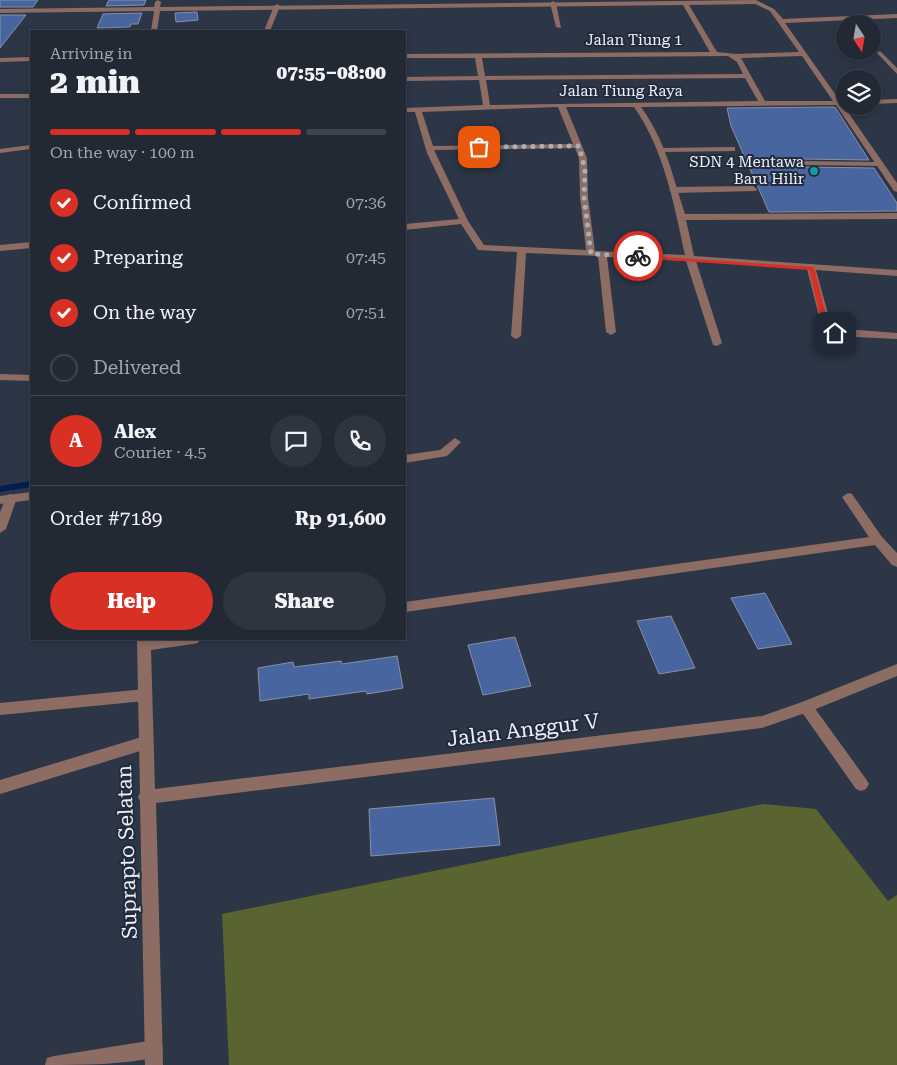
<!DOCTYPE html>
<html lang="en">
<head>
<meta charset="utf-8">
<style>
  body { margin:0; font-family:"Roboto Serif",serif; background:#2e3440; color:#f1f3f6; height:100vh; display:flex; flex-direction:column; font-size:19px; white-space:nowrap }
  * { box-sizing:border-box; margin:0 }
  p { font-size:16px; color:#a2a6ac }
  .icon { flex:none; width:28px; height:28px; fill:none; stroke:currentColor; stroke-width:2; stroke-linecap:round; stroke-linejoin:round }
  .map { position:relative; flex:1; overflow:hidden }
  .sheet { position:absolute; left:30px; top:30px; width:376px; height:610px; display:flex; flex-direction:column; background:#222834; border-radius:0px; box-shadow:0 2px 8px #0003,0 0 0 1px #3f444f }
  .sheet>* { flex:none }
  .needle { width:32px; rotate:168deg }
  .fabs { position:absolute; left:836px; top:15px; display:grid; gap:10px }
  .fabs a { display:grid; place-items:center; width:45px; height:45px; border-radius:50%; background:#222834; box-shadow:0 2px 8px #0003,0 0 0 1px #3f444f; font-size:25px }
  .pin { position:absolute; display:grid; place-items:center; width:42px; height:42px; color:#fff; margin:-21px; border-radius:10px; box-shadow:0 2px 8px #0006 }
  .courier { position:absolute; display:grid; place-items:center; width:50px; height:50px; margin:-25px; border:4px solid #d93025; border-radius:50%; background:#fff; color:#222; box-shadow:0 1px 6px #0007 }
  .summary em { font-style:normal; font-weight:800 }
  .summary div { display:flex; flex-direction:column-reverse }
  .summary { display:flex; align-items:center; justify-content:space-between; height:85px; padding:0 20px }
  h1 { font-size:32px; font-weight:800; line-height:38px }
  .bar { display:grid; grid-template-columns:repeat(4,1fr); gap:8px 5px; align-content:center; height:60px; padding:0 20px }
  .bar i { height:6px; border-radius:4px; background:#3f444f }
  .bar .selected { background:#d93025 }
  .bar p { grid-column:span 4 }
  .line { display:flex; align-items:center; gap:12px; padding:0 20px; border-top:1px solid #3f444f }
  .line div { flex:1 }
  .round { display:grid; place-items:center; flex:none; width:52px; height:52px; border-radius:26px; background:#2e3440 }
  ol { padding:0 20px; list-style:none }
  li { display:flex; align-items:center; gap:15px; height:55px }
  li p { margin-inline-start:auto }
  li .icon { padding:5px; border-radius:50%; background:#d93025; color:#fff; stroke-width:4 }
  li:last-child { color:#a2a6ac }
  li i { width:28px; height:28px; border:2px solid #3f444f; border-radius:50% }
  .primary-button { display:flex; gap:10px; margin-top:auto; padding:10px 20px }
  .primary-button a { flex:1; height:58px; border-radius:30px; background:#d93025; color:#fff; font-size:20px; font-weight:800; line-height:58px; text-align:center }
  .primary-button a+a { background:#2e3440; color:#f1f3f6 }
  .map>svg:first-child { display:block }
</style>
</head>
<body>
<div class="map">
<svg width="897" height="1065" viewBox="0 0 897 1065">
  <rect width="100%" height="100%" fill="#2d3646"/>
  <path fill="#596431" d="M763,804l53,5 72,92 9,-6v170h-668l-7,-151z"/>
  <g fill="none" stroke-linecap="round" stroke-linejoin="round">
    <path fill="#041e51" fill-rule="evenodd" d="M31,481v6l-31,5v-6z"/>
  </g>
  <path fill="#48659f" stroke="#8791a5" d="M0,0h38l-5,7h-33z
    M109,0h37l-2,5 -38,1z
    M197,12l1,8 -22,2 -1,-9z
    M142,13l-4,11h-7l-1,3 -33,1 6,-14z
    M0,15h26l-26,33z
    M835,107l34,53 -69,-1 -3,5 6,3 71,1 23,35v8l-128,1 -38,-86 -4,-18z
    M765,593l27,51 -34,5 -27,-51z
    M671,616l24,52 -36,6 -22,-53z
    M515,637l16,49 -48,9 -15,-50z
    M397,656l6,32 -36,6 -1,-3 -57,8v-5l-49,7 -2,-33 35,-6 1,5 47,-6 1,3z
    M494,798l6,47 -129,11 -2,-47z"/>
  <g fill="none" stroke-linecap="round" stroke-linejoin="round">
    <path fill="#8d6d63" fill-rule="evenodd" d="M553,1l3,2 5,25 -5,-1 -6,-24z
      M277,4l3,2 -10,25h-6l10,-25z
      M31,57v4l-31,1v-4z
      M732,147h3v4l-73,1 -4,-2 4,-2z
      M800,161l79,1 4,2 -4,2 -76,-1 -4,-2z
      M753,186l4,3 -1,2 -83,2 -4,-3 4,-3z
      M0,374l31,1v6l-31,-1z
      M11,494l6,4 -11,31 -6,4v-21l7,-17z
      M145,689l5,2 2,4 -2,4 -5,2 -145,14v-12z
      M806,701l5,2 55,76 3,5 -3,5 -5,2 -5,-2 -55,-78 -2,-4 2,-4z
      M145,736l5,2 3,5 -3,5 -150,46v-14z
      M154,1040l7,2 2,7 -2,7c-35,9 -79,9 -116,9l2,-7 7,-2z"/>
    <path fill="#8d6d63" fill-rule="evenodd" d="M158,0l3,2 -1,5 596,-7 18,9 9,10 114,-5v4l-112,5 55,78h5v4h-2l54,78v9l-3,-1 -58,-86 -195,2c25,35 31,67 44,107l212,-1v6l-211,1 8,36 203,14v6l-81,-6 16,58 65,5v6l-62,-3 -12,-4 -16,-63 -111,-8 26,82 -5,3 -4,-1 -27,-84 -79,-4 9,75 -5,3 -5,-3 -8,-76 -72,-3 -5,83 -5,3 -5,-3 6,-84 -39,-2 -17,-26 -56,6v-6l54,-5 -32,-66 -12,-41h-10v-4l78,-3 -4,-25 -74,1v-4l73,-1 -3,-18h-70v-4l305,-2 -27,-47 -523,6 -3,20h-6l3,-20 -154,2v-4l154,-2 1,-5zM755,4l15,7 29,41 -63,2 -19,-2 -28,-47zM728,56l9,6 6,12 -258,2 -3,-18zM802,56l31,45h-68l-24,-43zM745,78l13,23 -268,4 -4,-25zM558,107l15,37 -140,2 -11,-34zM566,107h68c30,43 40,97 51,148l-90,-4 -7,-54 -1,-39zM575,148l4,10 1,39 6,53 -102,-5 -16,-24 -34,-71z
      M880,51l17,17v6l-19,-20 -1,-1z
      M0,94h31v4h-31z
      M897,99v4l-25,1v-4z
      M31,145v4l-31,4v-4z
      M31,242v6l-31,3v-6z
      M455,438l6,4 -14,14 -42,7v-8l35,-5z
      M31,492v8l-31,4v-8z
      M848,493l4,1 30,43 15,16v14l-5,-2 -17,-20 -470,67v-10l464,-65 -27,-40z
      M137,639h63l-2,4 -5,1 -42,6 4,139 607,-73 40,-14 95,-38v12l-86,35 -49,17 -606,75 7,262h-18l-5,-264 -2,-4 2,-4z"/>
  </g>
  <path fill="#d93025" d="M636,255l178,12 15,60 10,6 -6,2 -10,-7 -14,-58 -171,-12z"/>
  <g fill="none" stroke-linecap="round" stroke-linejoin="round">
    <path stroke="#a8b0bc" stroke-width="5" stroke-dasharray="0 9" d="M479,147l100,-1 6,23 -1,28 7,57 47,2"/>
  </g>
  <circle fill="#0f9aa8" stroke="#232b3b" stroke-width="2" cx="814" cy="171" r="5"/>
  <g text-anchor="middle" stroke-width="4" stroke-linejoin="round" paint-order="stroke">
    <g font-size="15" fill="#ebf1fc" stroke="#232b3b">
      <text x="634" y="45">Jalan Tiung 1</text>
      <text x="621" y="96">Jalan Tiung Raya</text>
    </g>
    <g font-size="15" fill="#ebf1fc" stroke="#232b3b" text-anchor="end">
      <text x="804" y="167">SDN 4 Mentawa<tspan x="804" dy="17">Baru Hilir</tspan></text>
    </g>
    <g font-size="21" fill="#ebf1fc" stroke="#232b3b">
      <text transform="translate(523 730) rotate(-7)" y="7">Jalan Anggur V</text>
      <text transform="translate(127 852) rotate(-92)" y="7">Suprapto Selatan</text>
    </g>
  </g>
</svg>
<div class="fabs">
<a><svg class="needle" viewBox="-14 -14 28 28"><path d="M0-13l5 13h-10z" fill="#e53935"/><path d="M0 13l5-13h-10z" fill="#a2a6ac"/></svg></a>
<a><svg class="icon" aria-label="layers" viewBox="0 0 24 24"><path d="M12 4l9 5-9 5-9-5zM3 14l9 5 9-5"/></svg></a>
</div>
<div class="pin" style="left:479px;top:147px;background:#ea580c"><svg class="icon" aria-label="bag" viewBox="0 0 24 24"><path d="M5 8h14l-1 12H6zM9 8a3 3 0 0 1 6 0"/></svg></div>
<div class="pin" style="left:835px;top:333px;background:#1f2937"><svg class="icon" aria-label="home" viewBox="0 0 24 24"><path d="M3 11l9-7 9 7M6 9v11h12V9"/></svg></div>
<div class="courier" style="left:638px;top:256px"><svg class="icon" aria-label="bike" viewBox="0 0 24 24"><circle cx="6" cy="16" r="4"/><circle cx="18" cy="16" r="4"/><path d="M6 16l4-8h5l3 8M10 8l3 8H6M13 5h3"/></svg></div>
<section class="sheet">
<div class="summary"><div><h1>2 min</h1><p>Arriving in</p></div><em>07:55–08:00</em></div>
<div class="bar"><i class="selected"></i><i class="selected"></i><i class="selected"></i><i></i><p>On the way · 100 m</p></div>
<ol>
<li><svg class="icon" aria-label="check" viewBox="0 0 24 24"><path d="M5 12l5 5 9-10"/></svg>Confirmed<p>07:36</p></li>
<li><svg class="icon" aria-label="check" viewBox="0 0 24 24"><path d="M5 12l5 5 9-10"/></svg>Preparing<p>07:45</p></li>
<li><svg class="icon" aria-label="check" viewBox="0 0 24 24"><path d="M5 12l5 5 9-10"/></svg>On the way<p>07:51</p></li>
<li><i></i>Delivered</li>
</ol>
<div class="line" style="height:90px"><b class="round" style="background:#d93025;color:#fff">A</b><div><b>Alex</b><p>Courier · 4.5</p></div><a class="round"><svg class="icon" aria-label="chat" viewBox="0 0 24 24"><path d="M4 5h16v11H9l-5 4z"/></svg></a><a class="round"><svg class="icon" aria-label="phone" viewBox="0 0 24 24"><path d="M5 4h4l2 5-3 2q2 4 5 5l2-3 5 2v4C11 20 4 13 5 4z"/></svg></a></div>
<div class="line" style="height:65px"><div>Order #7189</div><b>Rp 91,600</b></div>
<div class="primary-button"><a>Help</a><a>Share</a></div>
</section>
</div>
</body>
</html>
